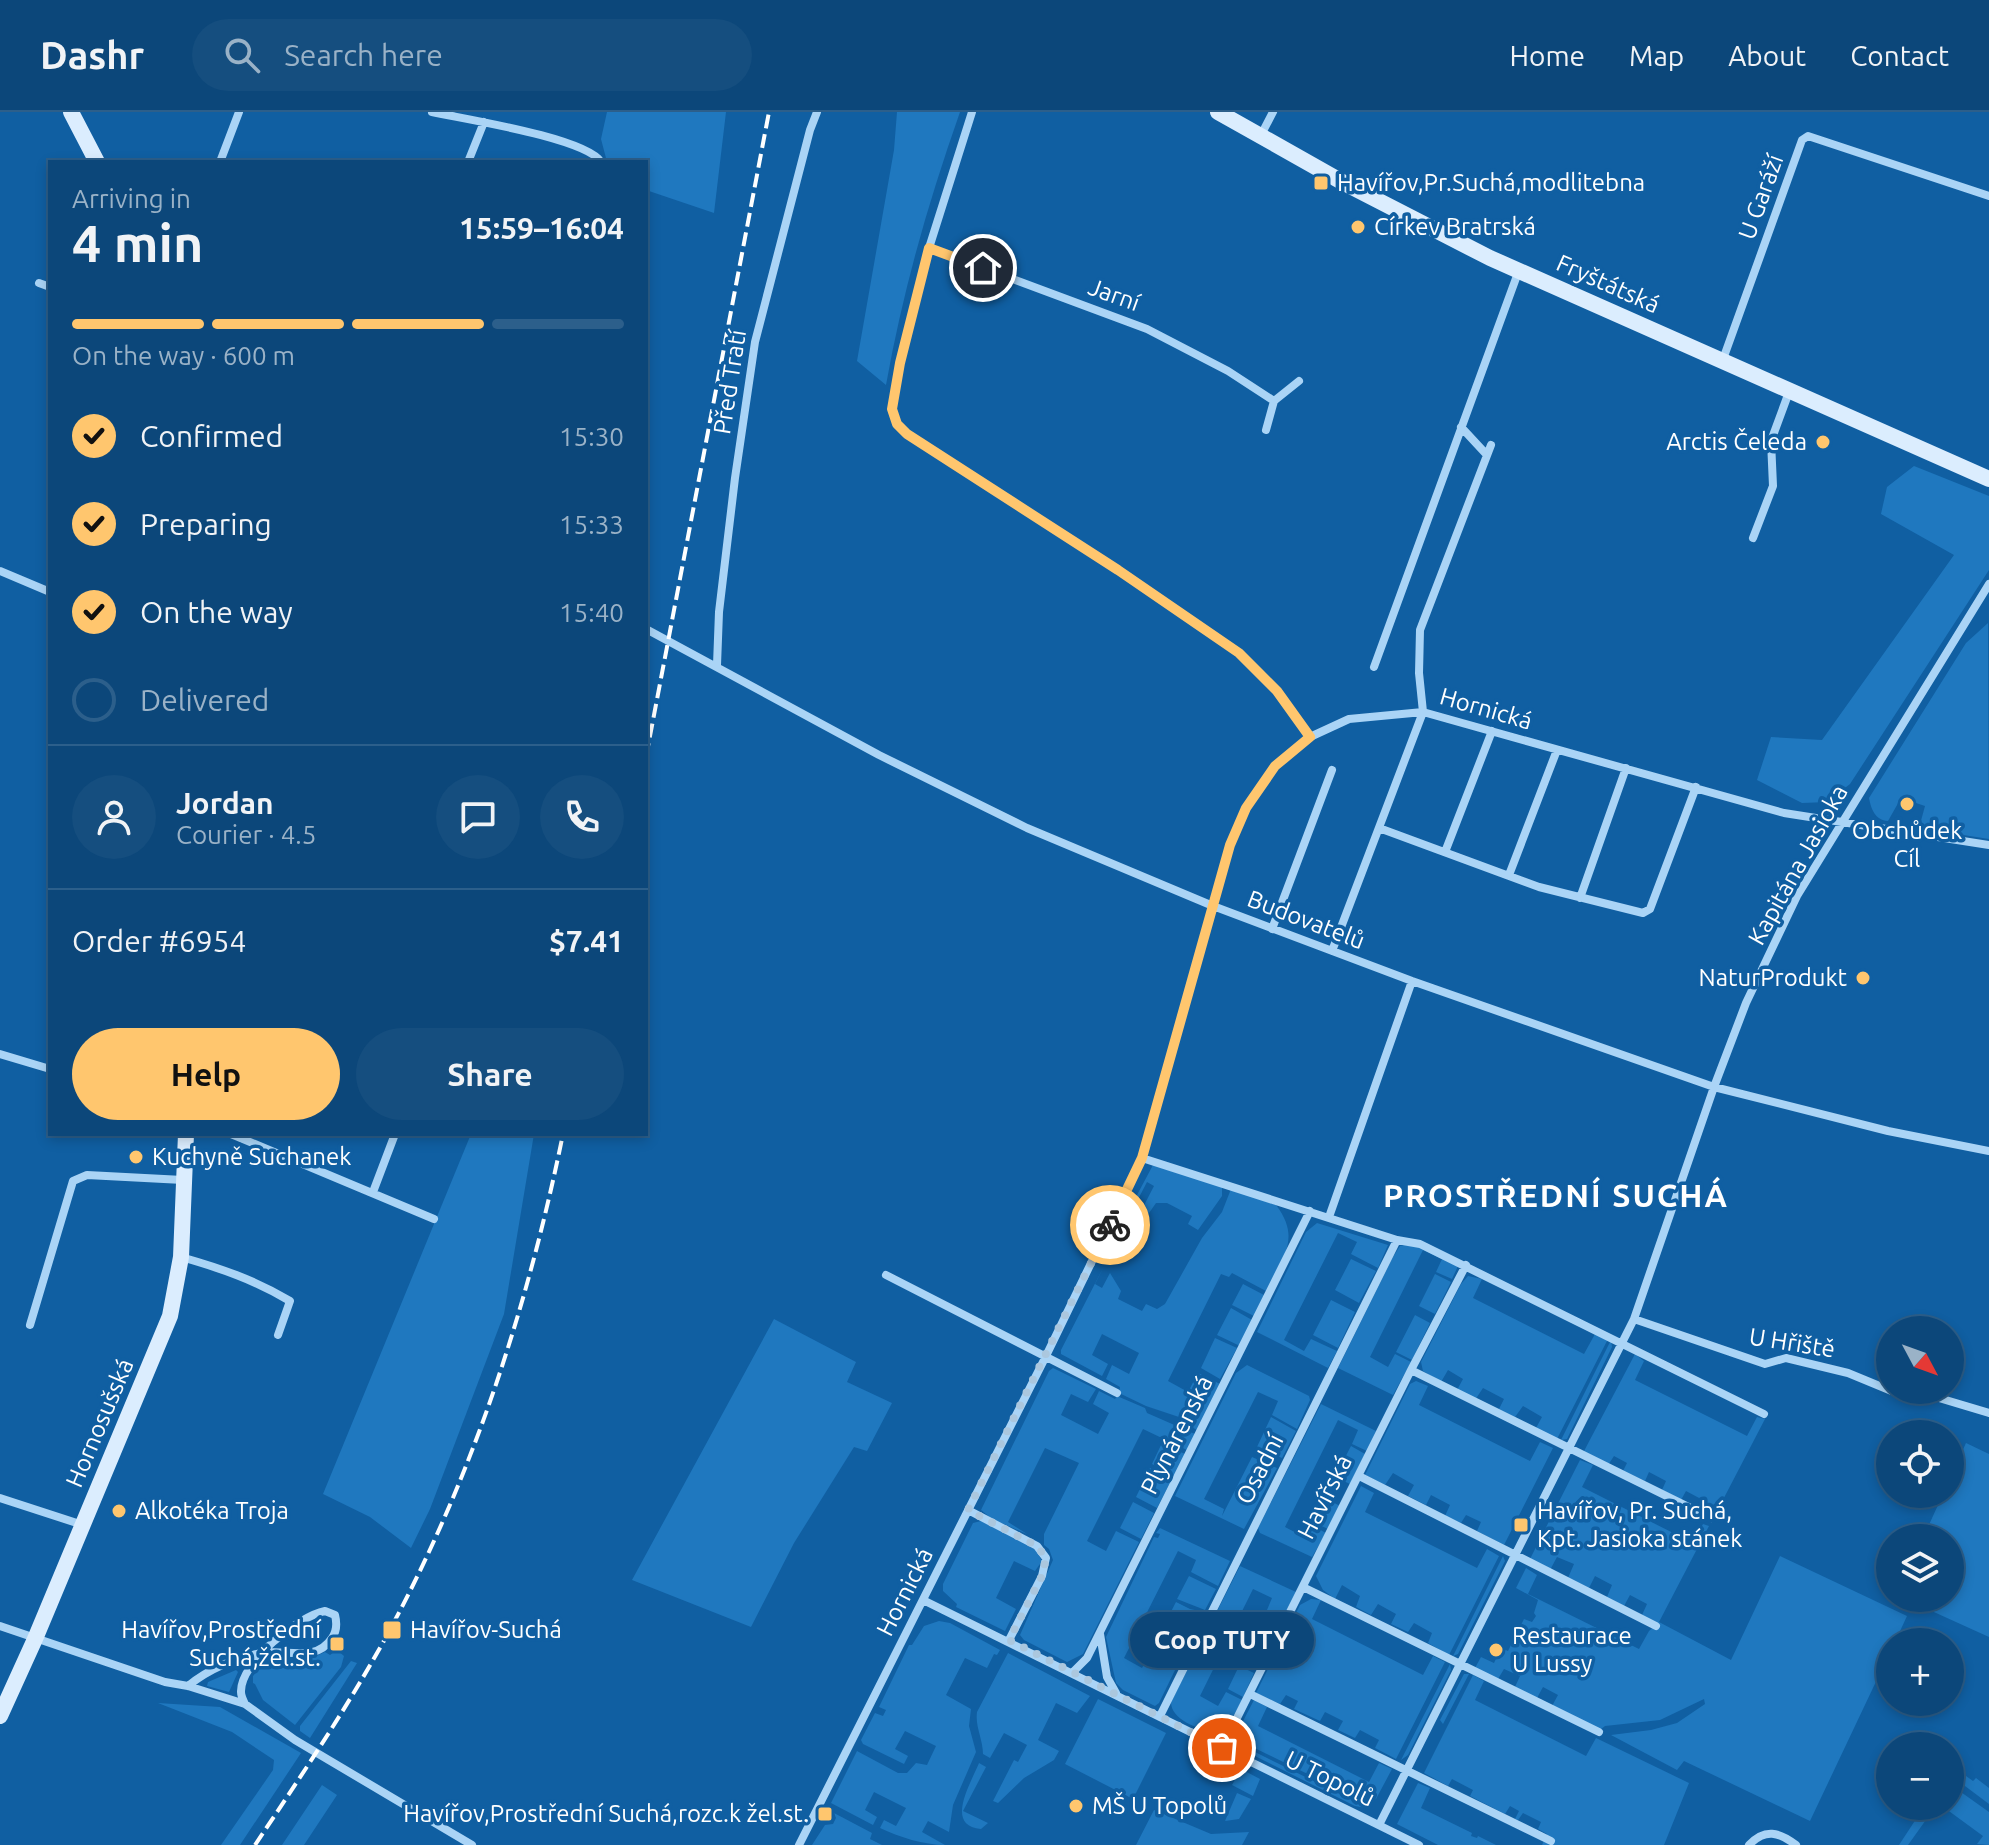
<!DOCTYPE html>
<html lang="en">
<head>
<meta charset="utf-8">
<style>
  body { margin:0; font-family:Ubuntu,sans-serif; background:#154e7f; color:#f1f3f6; height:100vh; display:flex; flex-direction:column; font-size:30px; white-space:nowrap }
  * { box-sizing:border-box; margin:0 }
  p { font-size:26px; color:#9ab2c7 }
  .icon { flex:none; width:44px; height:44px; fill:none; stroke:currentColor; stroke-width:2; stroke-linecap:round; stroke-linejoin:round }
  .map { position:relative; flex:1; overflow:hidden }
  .side { position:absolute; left:48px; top:48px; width:600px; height:976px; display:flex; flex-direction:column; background:#0c477a; border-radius:0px; box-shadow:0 4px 12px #0003,0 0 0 2px #2c5f8b }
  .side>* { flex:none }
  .needle { width:52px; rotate:131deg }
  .fabs { position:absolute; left:1876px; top:1204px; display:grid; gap:16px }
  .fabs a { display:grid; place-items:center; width:88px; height:88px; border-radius:50%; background:#0c477a; box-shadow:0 4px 12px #0003,0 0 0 2px #2c5f8b; font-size:40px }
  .pin { position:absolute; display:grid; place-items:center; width:68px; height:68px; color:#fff; margin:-34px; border:4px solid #fff; border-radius:50%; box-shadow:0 2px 8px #0007 }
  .courier { position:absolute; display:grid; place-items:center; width:80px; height:80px; margin:-40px; border:6px solid #ffc66e; border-radius:50%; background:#fff; color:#222; box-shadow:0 2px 10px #0007 }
  .bubble { position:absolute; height:56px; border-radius:28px; background:#0c477a; box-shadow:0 4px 12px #0003,0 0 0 2px #2c5f8b; font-size:26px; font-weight:700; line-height:56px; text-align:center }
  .head em { font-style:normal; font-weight:700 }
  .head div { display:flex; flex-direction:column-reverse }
  .head { display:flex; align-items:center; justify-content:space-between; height:136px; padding:0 24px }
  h1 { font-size:52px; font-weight:700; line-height:60px }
  .bar { display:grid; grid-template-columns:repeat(4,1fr); gap:12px 8px; align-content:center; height:96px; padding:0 24px }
  .bar i { height:10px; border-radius:6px; background:#2c5f8b }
  .bar .selected { background:#ffc66e }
  .bar p { grid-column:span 4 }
  .line { display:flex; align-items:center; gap:20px; padding:0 24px; border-top:2px solid #2c5f8b }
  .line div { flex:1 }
  .round { display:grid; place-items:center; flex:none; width:84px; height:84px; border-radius:42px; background:#154e7f }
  ol { padding:0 24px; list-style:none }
  li { display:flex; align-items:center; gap:24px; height:88px }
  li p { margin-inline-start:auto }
  li .icon { padding:8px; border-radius:50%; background:#ffc66e; color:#111; stroke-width:4 }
  li:last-child { color:#9ab2c7 }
  li i { width:44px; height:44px; border:4px solid #2c5f8b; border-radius:50% }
  .button { display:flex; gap:16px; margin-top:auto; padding:16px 24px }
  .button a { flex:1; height:92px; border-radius:48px; background:#ffc66e; color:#111; font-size:32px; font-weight:700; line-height:92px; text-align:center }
  .button a+a { background:#154e7f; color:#f1f3f6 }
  header { display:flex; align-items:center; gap:48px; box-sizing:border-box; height:112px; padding:0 40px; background:#0c477a; border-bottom:2px solid #2c5f8b }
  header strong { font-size:38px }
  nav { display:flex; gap:44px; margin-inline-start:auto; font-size:28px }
  .search { width:560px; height:72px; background:#154e7f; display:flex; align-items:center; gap:20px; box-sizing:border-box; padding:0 28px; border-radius:44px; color:#9ab2c7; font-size:30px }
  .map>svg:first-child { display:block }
</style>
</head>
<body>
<header>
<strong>Dashr</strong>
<div class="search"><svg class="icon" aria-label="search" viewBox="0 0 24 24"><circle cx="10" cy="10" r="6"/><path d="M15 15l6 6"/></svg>Search here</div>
<nav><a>Home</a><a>Map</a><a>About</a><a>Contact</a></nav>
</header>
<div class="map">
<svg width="1989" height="1733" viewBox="0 0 1989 1733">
  <rect width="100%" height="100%" fill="#105fa2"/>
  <path fill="#1f78bf" d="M607,0h119l-12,101 -68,-23v-28h-39l-6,-23z
    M897,0h63c-32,91 -57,178 -74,273l-29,-24 37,-211z
    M1914,354l75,30v74l-139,214 -23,18 -25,1 -45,-23 14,-43 51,3 132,-185 -73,-41 6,-27z
    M1988,511l1,216 -70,-11 6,-22 -24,-8 -13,23c-13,-1 -17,-12 -19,-23l97,-155z
    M471,1022h63l-30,180 -74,195 -19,39 -41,-31 -47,-23z
    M1153,1053l69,22v9l-24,34 -10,-6 4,-8 -25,-13h-11l-9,13 -9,1 16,-31 -7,-4 -15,29 -3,-1z
    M1231,1077l45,16c26,34 6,53 -10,86l-34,-18 -3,4 -8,-3 -53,107 20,11 10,-19 22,11 -23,46 -11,-6 -4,-6 -36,-12 -27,-13 1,-6 -14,-8 6,-14 17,9 10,-21 -37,-19 -10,21 16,9 -6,12 -41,-22v-4l44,-86 -10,20 7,4 8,-15 11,18 -3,8 24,12 4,-7 11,5 8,-5 37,-66 20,-26z
    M1125,1104l1,4 -12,25 7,4 12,-24 5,7c-4,11 -9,21 -22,19l-5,-4z
    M1317,1111l71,22 -10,23 -27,-14 6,-12 -19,-9 -54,107 20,11 7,-12 26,12 -9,17 -71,-36 49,-100z
    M1405,1133l18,3 35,18 -6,13 -16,-7 6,-13 -19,-9 -53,107 18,10 7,-13 16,8 -18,33 -55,-27 55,-111 7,-11z
    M1351,1147l25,12 -17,32 -24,-13z
    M1435,1162l16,8 -16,32 -16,-8z
    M1468,1164l14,3 -9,19 111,56 11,-20 13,5 -51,100 -21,-11 6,-11 -19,-11 -8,11 -16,-8 5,-10 -21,-11 -8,12 -18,-10 6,-11 -15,-9 -7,12 -18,-11 -2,-9 40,-78z
    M1243,1172l21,11 -10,21 -22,-11z
    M1331,1188l24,12 -17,36 -25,-13z
    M1231,1196l21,12 -12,26 -23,-11z
    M1415,1203l15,8 -18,37 -16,-8z
    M774,1207l82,43 -9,20 45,21 -25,48 -13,-4 -60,96 -43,84 -119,-47z
    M1215,1226l22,10 -17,31 -19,-11z
    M1611,1228l1,7 -45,92 -6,1z
    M1635,1242l9,7 -9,19 112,56 10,-19 8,2 -51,98 -17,-9 4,-9 -15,-8 -5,9 -19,-10 4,-9 -17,-9 -4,9 -22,-10 4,-8 -13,-7 -6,9 -25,-12z
    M1247,1253l62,31 1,4 -13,29 -25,-14 6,-14 -20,-9 -54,107 20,10 -2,7 30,-59 25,11 -33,61 -69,-33 61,-123z
    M1053,1256l43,21 -8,13 -17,-8 -10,21 37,19 11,-21 -16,-9 6,-13 16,8 2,-3 28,12 2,5 48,21 -8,16 -44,-21 -56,112 19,10 10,-20 23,11 -56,112 -16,8 -43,-22 -4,-5 33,-75 -4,-11 -5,-4v-11l35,-71 -34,-15 -37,74 19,12 -35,-15 -11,-9 68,-139z
    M1416,1269l12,5 -9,19 111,56 10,-19 13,6 -49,97 -27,-14 4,-9 -15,-7 -5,8 -16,-7 5,-11 -19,-10 -5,10 -18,-9 6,-11 -21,-12 -8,12 -20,-10 45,-91z
    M1321,1292l55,27 -9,20 -15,-7 6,-14 -20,-10 -53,107 19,10 7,-12 15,8 -14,24 -52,-24 -2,-5z
    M1271,1305l25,14 -14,27 -25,-11z
    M1162,1331l23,11 -11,22 -22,-12z
    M1966,1331l23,11v183l-86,-39h47v-60h-27l20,-44h7v-16z
    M1351,1334l14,8 -15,30 -15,-7z
    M1580,1348l13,5 -11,22 111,56 10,-19 6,2 -50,96 72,38 49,-104 127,60 -12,26h-5v10l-80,169 -126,-60 -7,9 -66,-35 40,-5 26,-7 28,-19 -1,-5 -44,21 -55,6 -5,4 -48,-24 6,-11 -15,-8 -6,11 -22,-11 5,-11 -16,-7 -6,10 -23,-11 6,-11 13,6 7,-15 7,3 16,-32 8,3 4,-6 -2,-3 4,-13 -22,-12 10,-20 11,7 -9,19 111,55 10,-18 8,-7 -15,-9 5,-11 -17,-9 -6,11 -17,-9 5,-12 -17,-9 -6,12 -21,-10 6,-14 -17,-7 -7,13 -20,-11z
    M1150,1356l22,11 -15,29 -21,-11z
    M1361,1374l13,7 -9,19 112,56 10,-19 12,7 -50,99 -21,-12 4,-10 -18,-10 -6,9 -17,-8 5,-10 -18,-10 -7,11 -15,-8 4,-11 -18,-11 -7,14 -12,-9 -7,-14z
    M1325,1386l15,8 -12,23 -15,-7z
    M1133,1390l21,11 -13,26 -21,-11z
    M981,1409l55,29 6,11 -7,10 -21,-10 -18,37 20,11 -11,22 -49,-24 1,-3 -14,-13v-7l30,-61z
    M1160,1416l70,33 -12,25 -27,-14 5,-12 -18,-9 -54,107 18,10 7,-13 27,13 -17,35 -4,3 -32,-16 -7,-7 -10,-46 48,-100 4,1 2,-4 -4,-1z
    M1503,1444l2,5 -47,93 -5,2z
    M1240,1454l56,26 -13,26 -16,-8 5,-12 -19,-9 -53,107 18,10 8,-14 16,8 -8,15 -22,19c-15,-7 -41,-14 -41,-32z
    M1189,1464l27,13 -11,21 -28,-11z
    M1311,1487l10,1 -9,19 111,56 10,-19 12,6 -49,97 -21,-11 4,-8 -19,-10 -5,8 -17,-8 5,-9 -18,-9 -5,9 -26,-12 4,-8 -12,-6 -6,9 -24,-11 44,-88z
    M1176,1490l14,7 14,3 -11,22 -29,-9z
    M1266,1500l16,9 -13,24 -16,-8z
    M939,1509l11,2 50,27 -3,5 -3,-1 -7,14 -22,-10 -19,37 25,14 -2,17 7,26 -23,53 -4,27 -21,-11 -6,11 23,13c-21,0 -46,-8 -65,-17l4,-8 12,6 10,-18 -32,-16 -9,18 12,7 -4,8 -42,-22 26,-52 41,22h9l9,-10 11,2 9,-19 -31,-15 -10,18 13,7 -4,8 -41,-20 -2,-4 14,-27 8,3 3,-6 -7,-3 30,-62h3l12,-19z
    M1162,1517l29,9 -13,26 -27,-12z
    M1252,1528l16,8 -12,22 -15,-8z
    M337,1538l7,6 -3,11 -46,58 -32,-25 -8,-16 -2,-1v-7l7,-8 52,-10 13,-6 5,3z
    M1008,1541l82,43 -13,17 -21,-10 -18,37 21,11 -5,9 -30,18 -26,25 -5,-2 21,-41 4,2 9,-17 -23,-12 -14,25 -7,-4c0,-15 -8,-27 -6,-42z
    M351,1549l6,2 -47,75 -10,-7v-5z
    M1450,1552l1,6 -43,85 -7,5z
    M1239,1554l15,7 -11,24 -15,-8z
    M236,1558l2,2 -9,20 -22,-6 1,-4z
    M1464,1562h5l-26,50 -3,-4z
    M1473,1563l11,6 -9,19 111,56 10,-18 93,45 -25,62h-122l5,-11 -9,-5 3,-7 -18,-9 -5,7 -3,-1 4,-8 -9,-5 -5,8 -35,-18 3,-6 -21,-11 -4,7 -24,-13z
    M1098,1587l68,34 -33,66 -68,-35z
    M1254,1588l13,7 -9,19 111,56 10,-19 13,6 -16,30 -11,3 -127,-62 4,-17z
    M158,1591l62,4 81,46 -61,92h-19l52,-75 1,-10 -42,-28z
    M1201,1636l33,18 -8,15 -33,-17z
    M1251,1638l115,57v1l-11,-2 -106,-53z
    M979,1651l7,4 -23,44 25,12 -7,6c-37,-3 -10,-46 -2,-66z
    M1950,1652l10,7 -9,14 38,27v33l-12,-1 6,-8 -41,-30h8z
    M1241,1657l19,10 -7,17 -21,-11z
    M1966,1664l7,5 3,-3 13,10v16l-28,-21z
    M1418,1671l12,5 -9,20 51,25 -1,3 6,2 1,-2 18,9h-58l-41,-21z
    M322,1673l15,10 -33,50h-22z
    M1237,1681l14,6 -12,20 -14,2z
    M1154,1698l57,24 38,-2 -7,13h-106z
    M834,1701l38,20 -2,6 12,6h-70l13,-20 8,-1 3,-6z
    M1920,1701l8,4 -20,28h-9z"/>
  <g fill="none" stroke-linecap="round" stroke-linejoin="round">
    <path stroke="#aad4f6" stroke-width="8" d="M432,0c32,7 154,26 169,50
      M972,0l-43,136 -29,115 -8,46 5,15 10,10 211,136 121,83 38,38 33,46
      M1261,23l12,-23
      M220,50l19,-50
      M468,50l16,-40
      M929,136l218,81 81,42 46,30
      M39,171l11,4
      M1722,250l80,-222 6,-4 181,60
      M1461,315l26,28
      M1266,318l8,-29 25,-20
      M1753,426l20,-52 -2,-45 18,-49
      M0,459l50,21
      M646,517l233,126 148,73 186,78 199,75 302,106 174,44 101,20
      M717,553l2,-53 16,-134 20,-136 55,-212 7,-18
      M1374,555l145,-397
      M1379,716l160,59 104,26 7,-4 46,-122
      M1445,740l47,-121
      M1509,763l48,-125
      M1580,786l46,-130
      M1272,817l60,-159
      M1332,839l91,-239 -4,-39 1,-43 71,-185
      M0,942l50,15
      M231,1022l203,85
      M1142,1046l255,82 23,4 344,170
      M373,1080l22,-58
      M1329,1105l83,-236
      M181,1145c39,11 74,23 109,44l-12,34
      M886,1163l231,118
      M1634,1207l131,45 21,-6 62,15 63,26 18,-4 60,18
      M30,1213l43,-144 14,-6 96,5
      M1411,1258l300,148
      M1359,1364l297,150
      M0,1386l83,27
      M968,1398l69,36 9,12 -4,18 -33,64
      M1303,1475l296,145
      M923,1488l496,245
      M0,1514l165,56 23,4 57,18 50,36 177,105
      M1100,1522l7,43 9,16
      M1073,1560l14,-14 223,-447
      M188,1574c19,-16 50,-30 75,-33 24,-4 53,10 69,-15 5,-7 5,-15 3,-23l-10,-4c-26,5 -85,51 -84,81 0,4 2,8 4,12
      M1250,1582l301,147
      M1160,1604l237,-476
      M1222,1636l189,-378 55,-105
      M1379,1713l255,-506 80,-232 32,-84 51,-107 192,-312
      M799,1733l247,-489 96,-198 88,-313 16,-37 29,-42 35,-29 39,-18 74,-7 361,101 205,32
      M1749,1733c16,-17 30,-13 47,0"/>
    <path stroke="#dbedfe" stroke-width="16" d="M71,0l26,50
      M1218,0l126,71 146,75 499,221
      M0,1604l35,-77 135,-323 11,-59 5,-123"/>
    <path stroke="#fff" stroke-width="4" stroke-dasharray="14 6" stroke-linecap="butt" d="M646,645l123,-645
      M255,1733c48,-72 97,-144 138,-221 82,-154 135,-319 170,-490"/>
  </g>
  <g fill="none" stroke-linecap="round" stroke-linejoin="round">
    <path stroke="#abc7de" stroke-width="8" stroke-dasharray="0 14.4" d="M1110,1113l-142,285 69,36 9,12 -4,18 -33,64 213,108"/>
    <path stroke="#ffc66e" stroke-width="10" d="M983,156l-54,-20 -29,115 -8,46 5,15 10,10 211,136 121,83 38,38 33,46 -35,29 -29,42 -16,37 -88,313 -32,67"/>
  </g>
  <g fill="#ffc66e" stroke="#105fa2" stroke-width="3">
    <rect x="1313" y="63" width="16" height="16" rx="4"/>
    <circle cx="1358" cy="115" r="8"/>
    <circle cx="1823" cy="330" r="8"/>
    <circle cx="1907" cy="692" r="8"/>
    <circle cx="1863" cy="866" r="8"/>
    <circle cx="136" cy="1045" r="8"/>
    <circle cx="119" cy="1399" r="8"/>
    <rect x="1513" y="1405" width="16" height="16" rx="4"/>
    <rect x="382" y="1508" width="20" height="20" rx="4"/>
    <rect x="329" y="1524" width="16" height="16" rx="4"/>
    <circle cx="1496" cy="1538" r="8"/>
    <circle cx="1076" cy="1694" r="8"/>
    <rect x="817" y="1694" width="16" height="16" rx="4"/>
  </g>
  <g text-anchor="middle" stroke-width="7" stroke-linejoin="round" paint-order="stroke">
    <g font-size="24" fill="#fff" stroke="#105fa2" text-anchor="start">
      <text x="1337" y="79">Havířov,Pr.Suchá,modlitebna</text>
      <text x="1374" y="123">Církev Bratrská</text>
      <text x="1807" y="338" text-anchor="end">Arctis Čeleda</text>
      <text x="1907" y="727" text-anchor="middle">Obchůdek<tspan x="1907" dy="28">Cíl</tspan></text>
      <text x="1847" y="874" text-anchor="end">NaturProdukt</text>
      <text x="152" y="1053">Kuchyně Suchanek</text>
      <text x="135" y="1407">Alkotéka Troja</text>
      <text x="1537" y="1407">Havířov, Pr. Suchá,<tspan x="1537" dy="28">Kpt. Jasioka stánek</tspan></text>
      <text x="321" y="1526" text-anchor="end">Havířov,Prostřední<tspan x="321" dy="28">Suchá,žel.st.</tspan></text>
      <text x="410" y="1526">Havířov-Suchá</text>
      <text x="1512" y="1532">Restaurace<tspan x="1512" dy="28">U Lussy</tspan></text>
      <text x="1092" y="1702">MŠ U Topolů</text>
      <text x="809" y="1710" text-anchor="end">Havířov,Prostřední Suchá,rozc.k žel.st.</text>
    </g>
    <g font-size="24" fill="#fff" stroke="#105fa2">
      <text transform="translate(1761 85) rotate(-70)" y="8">U Garáží</text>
      <text transform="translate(1608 172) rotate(24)" y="8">Fryštátská</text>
      <text transform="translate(1114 183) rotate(20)" y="8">Jarní</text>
      <text transform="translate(730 270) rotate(-81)" y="8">Před Tratí</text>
      <text transform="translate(1486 597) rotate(16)" y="8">Hornická</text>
      <text transform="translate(1798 753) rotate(-61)" y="8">Kapitána Jasioka</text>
      <text transform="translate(1306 808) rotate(21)" y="8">Budovatelů</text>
      <text transform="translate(1792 1231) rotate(9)" y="8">U Hřiště</text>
      <text transform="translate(100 1311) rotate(-67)" y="8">Hornosušská</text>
      <text transform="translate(1177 1323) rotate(-63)" y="8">Plynárenská</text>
      <text transform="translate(1260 1357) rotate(-63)" y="8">Osadní</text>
      <text transform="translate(1325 1385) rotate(-63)" y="8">Havířská</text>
      <text transform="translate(905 1480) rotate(-63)" y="8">Hornická</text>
      <text transform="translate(1330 1667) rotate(26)" y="8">U Topolů</text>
    </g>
    <g font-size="32" font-weight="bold" letter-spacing="2" fill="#fff" stroke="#105fa2">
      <text x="1556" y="1095">PROSTŘEDNÍ SUCHÁ</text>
    </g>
  </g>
</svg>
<div class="fabs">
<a><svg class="needle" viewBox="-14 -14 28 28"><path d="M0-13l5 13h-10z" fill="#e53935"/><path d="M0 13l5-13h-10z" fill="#9ab2c7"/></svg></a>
<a><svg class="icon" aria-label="locate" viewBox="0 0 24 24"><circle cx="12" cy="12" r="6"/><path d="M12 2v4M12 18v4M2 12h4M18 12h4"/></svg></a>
<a><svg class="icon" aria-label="layers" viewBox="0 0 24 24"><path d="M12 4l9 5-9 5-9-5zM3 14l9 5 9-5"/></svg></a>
<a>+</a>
<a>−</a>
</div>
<div class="pin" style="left:1222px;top:1636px;background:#ea580c"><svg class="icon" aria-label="bag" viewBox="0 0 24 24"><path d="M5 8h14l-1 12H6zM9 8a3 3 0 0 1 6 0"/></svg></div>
<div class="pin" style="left:983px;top:156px;background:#1f2937"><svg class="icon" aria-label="home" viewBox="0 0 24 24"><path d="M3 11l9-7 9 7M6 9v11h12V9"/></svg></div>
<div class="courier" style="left:1110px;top:1113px"><svg class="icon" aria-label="bike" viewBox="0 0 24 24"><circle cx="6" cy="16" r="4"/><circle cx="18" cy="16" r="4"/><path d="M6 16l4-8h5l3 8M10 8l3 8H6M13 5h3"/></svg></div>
<div class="bubble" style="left:1130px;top:1500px;width:184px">Coop TUTY</div>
<section class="side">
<div class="head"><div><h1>4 min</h1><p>Arriving in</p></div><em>15:59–16:04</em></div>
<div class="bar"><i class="selected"></i><i class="selected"></i><i class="selected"></i><i></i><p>On the way · 600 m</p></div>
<ol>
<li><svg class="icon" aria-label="check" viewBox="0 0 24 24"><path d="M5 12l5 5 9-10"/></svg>Confirmed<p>15:30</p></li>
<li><svg class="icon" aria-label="check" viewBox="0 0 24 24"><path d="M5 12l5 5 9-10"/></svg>Preparing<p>15:33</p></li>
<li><svg class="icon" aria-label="check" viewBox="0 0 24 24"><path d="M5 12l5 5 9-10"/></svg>On the way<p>15:40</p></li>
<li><i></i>Delivered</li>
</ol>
<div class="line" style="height:144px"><a class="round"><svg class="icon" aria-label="person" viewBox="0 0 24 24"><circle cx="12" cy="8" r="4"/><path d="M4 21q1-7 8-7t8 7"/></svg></a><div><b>Jordan</b><p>Courier · 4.5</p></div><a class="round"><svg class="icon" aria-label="chat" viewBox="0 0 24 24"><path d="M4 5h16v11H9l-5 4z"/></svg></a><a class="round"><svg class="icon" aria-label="phone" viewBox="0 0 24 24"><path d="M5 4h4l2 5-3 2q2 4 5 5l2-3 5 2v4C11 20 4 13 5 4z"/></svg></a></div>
<div class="line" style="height:104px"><div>Order #6954</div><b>$7.41</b></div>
<div class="button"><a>Help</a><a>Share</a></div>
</section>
</div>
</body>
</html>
